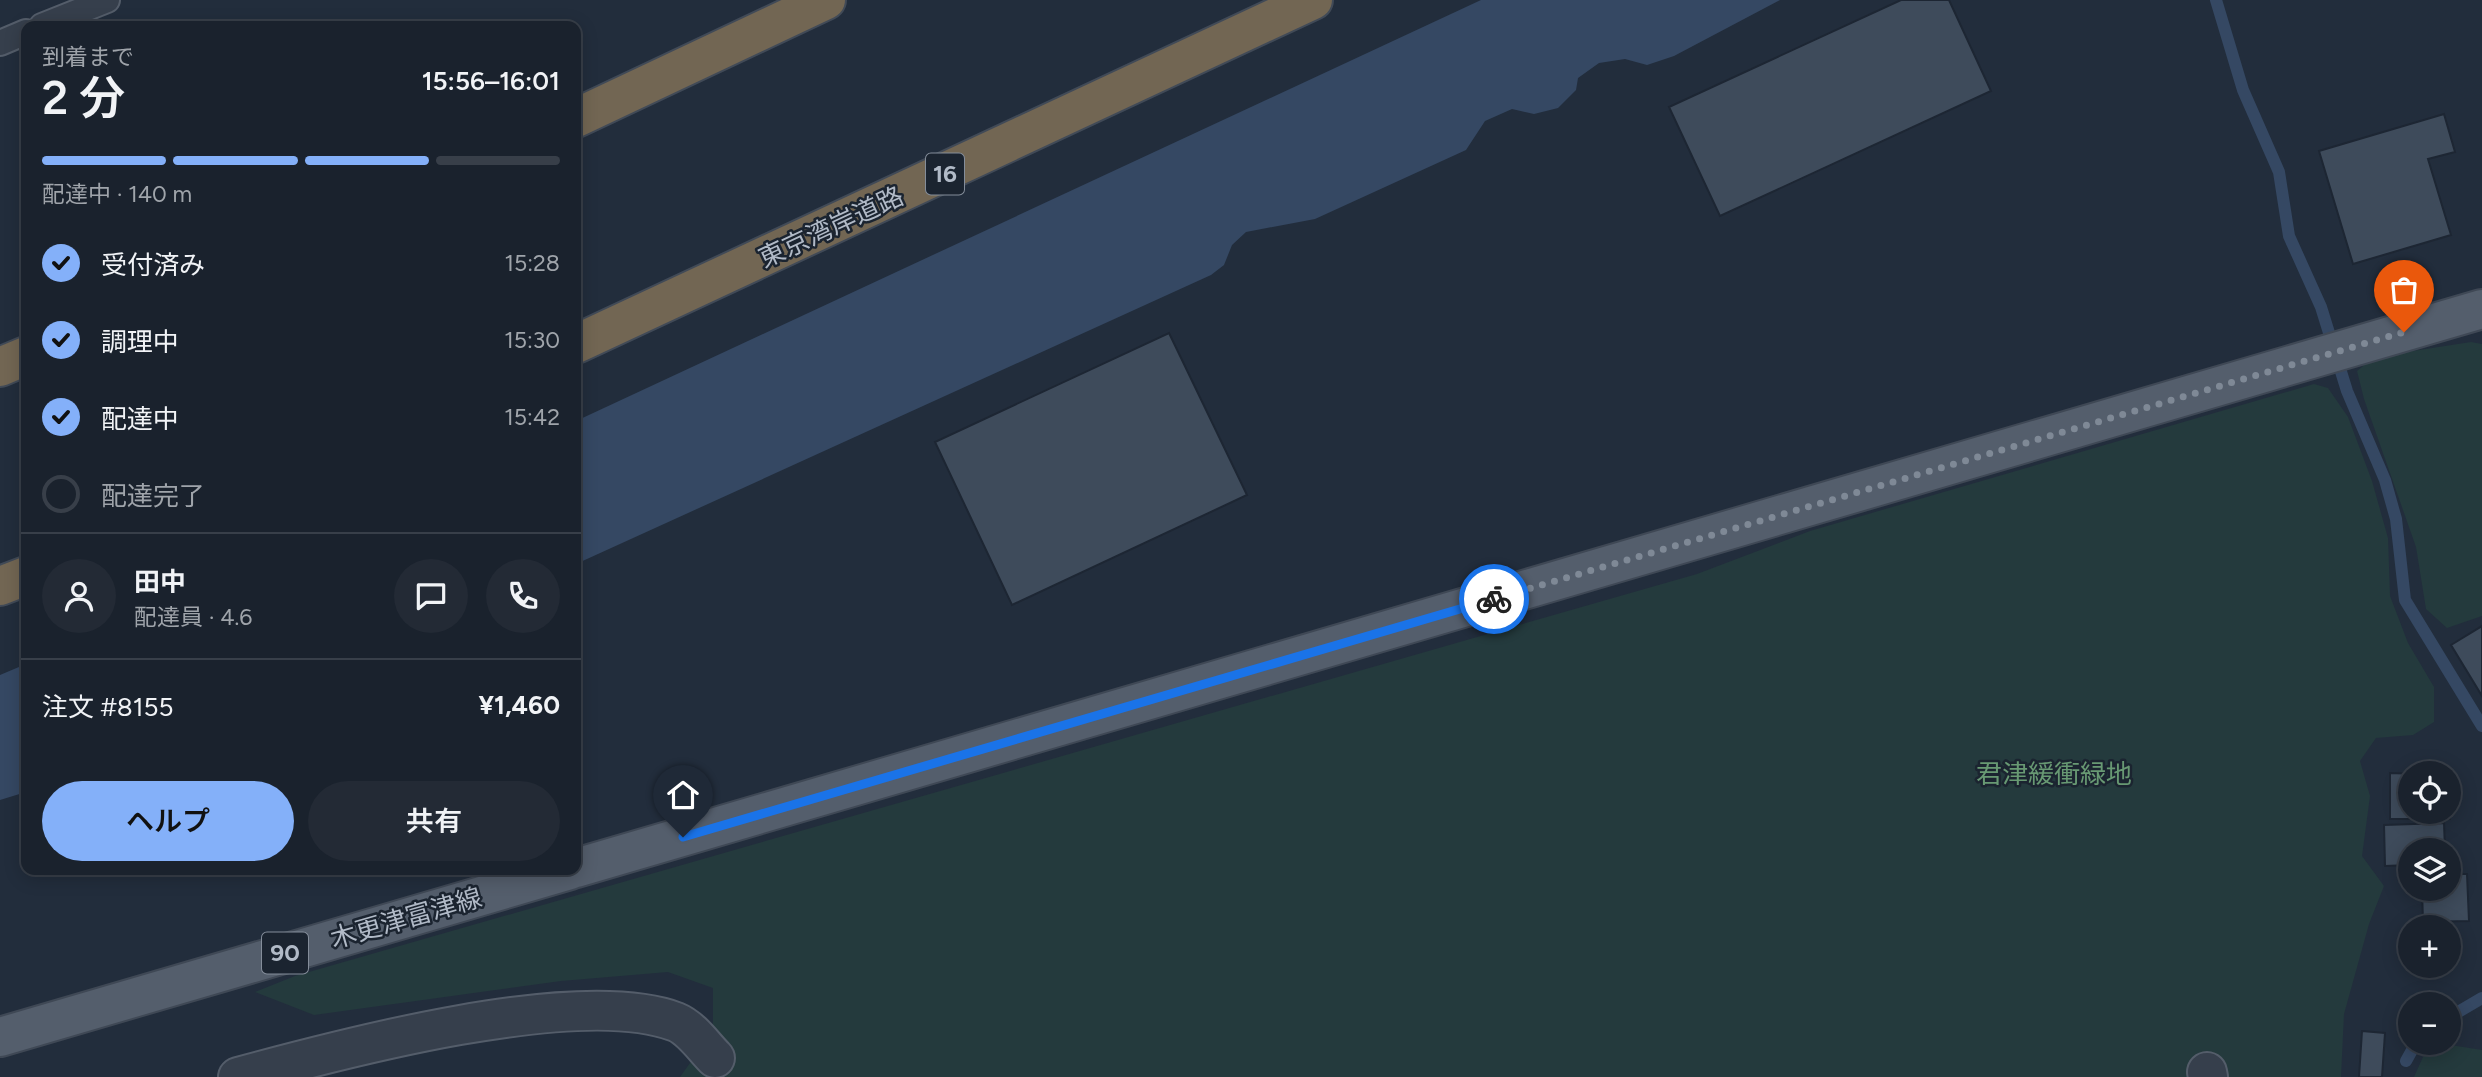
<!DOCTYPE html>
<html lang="ja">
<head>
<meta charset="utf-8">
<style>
  body { margin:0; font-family:Figtree,"Noto Sans JP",sans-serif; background:#232a35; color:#f1f3f6; height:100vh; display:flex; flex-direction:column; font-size:26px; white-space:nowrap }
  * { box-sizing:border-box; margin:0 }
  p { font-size:23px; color:#9fa4aa }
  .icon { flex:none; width:38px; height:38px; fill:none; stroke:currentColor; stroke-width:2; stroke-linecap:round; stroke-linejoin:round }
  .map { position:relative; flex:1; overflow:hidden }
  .sheet { position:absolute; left:21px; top:21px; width:560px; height:854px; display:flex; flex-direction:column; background:#1a222d; border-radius:14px; box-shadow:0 4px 18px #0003,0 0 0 2px #383f49 }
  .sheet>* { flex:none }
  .buttons { position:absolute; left:2398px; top:761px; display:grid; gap:14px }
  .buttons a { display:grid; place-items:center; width:63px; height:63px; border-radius:50%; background:#1a222d; box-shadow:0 4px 18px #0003,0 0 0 2px #383f49; font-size:35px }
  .pin { position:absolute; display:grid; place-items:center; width:60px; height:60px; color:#fff; margin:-72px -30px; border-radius:50% 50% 50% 0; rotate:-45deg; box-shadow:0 0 7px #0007 }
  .pin .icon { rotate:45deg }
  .courier { position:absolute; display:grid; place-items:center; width:70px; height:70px; margin:-35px; border:5px solid #1a73e8; border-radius:50%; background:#fff; color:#222; box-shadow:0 2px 9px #0007 }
  .head em { font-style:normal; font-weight:600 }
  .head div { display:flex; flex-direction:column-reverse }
  .head { display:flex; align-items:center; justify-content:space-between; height:119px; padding:0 21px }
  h1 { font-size:46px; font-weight:600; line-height:52px }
  .bar { display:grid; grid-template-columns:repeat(4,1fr); gap:10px 7px; align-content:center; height:84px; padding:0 21px }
  .bar i { height:9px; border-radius:5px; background:#383f49 }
  .bar .current { background:#84b0f9 }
  .bar p { grid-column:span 4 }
  .line { display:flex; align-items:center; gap:18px; padding:0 21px; border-top:2px solid #383f49 }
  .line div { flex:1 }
  .round { display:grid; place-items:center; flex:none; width:74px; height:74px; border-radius:37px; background:#232a35 }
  ol { padding:0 21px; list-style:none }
  li { display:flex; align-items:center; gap:21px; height:77px }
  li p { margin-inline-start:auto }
  li .icon { padding:7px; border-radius:50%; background:#84b0f9; color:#111; stroke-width:4 }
  li:last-child { color:#9fa4aa }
  li i { width:38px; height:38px; border:4px solid #383f49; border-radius:50% }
  .action { display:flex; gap:14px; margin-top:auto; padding:14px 21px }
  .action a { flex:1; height:80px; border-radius:42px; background:#84b0f9; color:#111; font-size:28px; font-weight:600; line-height:80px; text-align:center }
  .action a+a { background:#232a35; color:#f1f3f6 }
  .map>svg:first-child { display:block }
</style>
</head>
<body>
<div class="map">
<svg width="2482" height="1077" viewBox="0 0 2482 1077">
  <rect width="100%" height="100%" fill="#222d3c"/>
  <path fill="#243a3d" d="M2471,342l11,2v272l-35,12 -21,-19 -10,-62 -52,-148 -7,-28 17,-14z
    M2314,384l14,4 20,29 24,64 16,57 2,58 18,47 26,44v35l-21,13 -37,3 -16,23 10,35 -8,60 22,30 -15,38 -25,90 -3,63h-1661l33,-46v-43l-45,-16 -107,9 -247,34 -59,-23 40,-16 1402,-402 113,-43z
    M2438,1043l44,7v27h-68l9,-20z"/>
  <path fill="#354863" d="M1481,0h299l-106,56 -27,9 -22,-6 -26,4 -21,15 -2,12 -18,18 -24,6 -22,-5 -27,12 -19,29 -151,69 -69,13 -14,13 -8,20 -13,10 -635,289v-143z
    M26,664v128l-26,8v-125z"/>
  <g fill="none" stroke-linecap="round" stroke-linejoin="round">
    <path stroke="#354863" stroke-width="12" d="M2216,0l27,90 36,82 10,64 32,71 26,84 38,89 11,39 9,81 77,126
      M2448,1018l34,-20
      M2406,1061l10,-18"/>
  </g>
  <path fill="#3e4b5b" stroke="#1d2633" stroke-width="2" d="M1901,0h48l42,91 -271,125 -51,-109z
    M2444,114l11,38 -27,7 23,76 -98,29 -34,-113z
    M1169,333l78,162 -235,110 -77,-163z
    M2482,626v70l-31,-51z
    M2390,773l28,1h-8v38h38l3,-38 -1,45h-60z
    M2444,823l1,27h-35v15l-25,1 -1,-41z
    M2448,874h19l2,47 -46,1 -1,-33h26z
    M2362,1031l23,2 -3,44h-23z"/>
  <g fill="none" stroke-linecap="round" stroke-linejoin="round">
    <defs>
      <path id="lane" d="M42,26l65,-26
        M0,43l26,-11"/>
      <path id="street" d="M2207,1072l1,5
        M238,1077c103,-28 341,-92 438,-55 15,6 28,25 39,36"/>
      <path id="primary" d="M576,868l1906,-559
        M0,1037l570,-167"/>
      <path id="highway" d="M576,118l250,-118
        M576,344l737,-344
        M0,367l26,-11
        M0,586l26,-10"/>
    </defs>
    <use href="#lane" stroke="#545d6a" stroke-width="28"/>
    <use href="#street" stroke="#545d6a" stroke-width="42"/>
    <use href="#primary" stroke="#3f4855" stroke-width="42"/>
    <use href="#highway" stroke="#414a57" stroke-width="42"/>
    <use href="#lane" stroke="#363f4c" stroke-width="24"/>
    <use href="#street" stroke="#363f4c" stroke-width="38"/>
    <use href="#primary" stroke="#545e6c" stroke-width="38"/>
    <use href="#highway" stroke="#726653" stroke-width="38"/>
  </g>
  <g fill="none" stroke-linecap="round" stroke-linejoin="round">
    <path stroke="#7f8996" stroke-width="7" stroke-dasharray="0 12.6" d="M1494,599l910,-267"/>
    <path stroke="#1a73e8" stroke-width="9" d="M683,837l811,-238"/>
  </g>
  <g text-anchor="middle" stroke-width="5" stroke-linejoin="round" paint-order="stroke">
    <g fill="#1b2430" stroke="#848d9a" stroke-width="2">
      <rect x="926" y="153.5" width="38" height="41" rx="5"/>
      <rect x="262" y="932.5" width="46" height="41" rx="5"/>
    </g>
    <g font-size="24" font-weight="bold" fill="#b1bac7">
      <text x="945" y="182">16</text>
      <text x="285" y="961">90</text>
    </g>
    <g font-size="26" fill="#b1bac7" stroke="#1b2430">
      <text transform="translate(831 227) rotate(-25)" y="9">東京湾岸道路</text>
      <text transform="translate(406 918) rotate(-16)" y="9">木更津富津線</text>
    </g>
    <g font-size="26" fill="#689973" stroke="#1b2430">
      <text x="2054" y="783">君津緩衝緑地</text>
    </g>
  </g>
</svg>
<div class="buttons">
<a><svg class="icon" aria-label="locate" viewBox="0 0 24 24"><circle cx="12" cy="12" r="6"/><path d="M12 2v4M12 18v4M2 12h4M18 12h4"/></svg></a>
<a><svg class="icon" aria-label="layers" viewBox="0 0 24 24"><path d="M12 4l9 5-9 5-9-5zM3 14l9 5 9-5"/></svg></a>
<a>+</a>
<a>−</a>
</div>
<div class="pin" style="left:2404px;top:332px;background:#ea580c"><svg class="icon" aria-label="bag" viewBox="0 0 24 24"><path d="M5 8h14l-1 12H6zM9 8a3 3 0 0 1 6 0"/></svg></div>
<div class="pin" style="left:683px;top:837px;background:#1f2937"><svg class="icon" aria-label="home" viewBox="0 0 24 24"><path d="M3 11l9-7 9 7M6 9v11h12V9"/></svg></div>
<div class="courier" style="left:1494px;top:599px"><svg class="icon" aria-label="bike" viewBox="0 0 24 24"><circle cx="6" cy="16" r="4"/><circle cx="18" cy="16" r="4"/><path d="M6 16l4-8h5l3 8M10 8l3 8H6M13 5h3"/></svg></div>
<section class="sheet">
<div class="head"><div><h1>2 分</h1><p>到着まで</p></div><em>15:56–16:01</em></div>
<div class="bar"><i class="current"></i><i class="current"></i><i class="current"></i><i></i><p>配達中 · 140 m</p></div>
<ol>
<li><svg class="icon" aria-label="check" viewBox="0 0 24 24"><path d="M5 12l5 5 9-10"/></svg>受付済み<p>15:28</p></li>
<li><svg class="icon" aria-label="check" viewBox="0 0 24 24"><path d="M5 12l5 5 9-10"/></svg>調理中<p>15:30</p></li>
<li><svg class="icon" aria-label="check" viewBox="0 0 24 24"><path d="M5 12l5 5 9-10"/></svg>配達中<p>15:42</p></li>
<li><i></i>配達完了</li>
</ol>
<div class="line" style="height:126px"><a class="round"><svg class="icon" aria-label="person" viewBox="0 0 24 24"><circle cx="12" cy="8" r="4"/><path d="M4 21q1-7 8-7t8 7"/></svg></a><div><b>田中</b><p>配達員 · 4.6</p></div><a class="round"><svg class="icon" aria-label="chat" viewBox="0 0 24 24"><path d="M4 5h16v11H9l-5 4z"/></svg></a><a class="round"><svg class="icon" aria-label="phone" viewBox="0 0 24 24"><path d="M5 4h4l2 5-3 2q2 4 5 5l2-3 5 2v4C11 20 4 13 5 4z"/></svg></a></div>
<div class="line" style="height:91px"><div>注文 #8155</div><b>¥1,460</b></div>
<div class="action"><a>ヘルプ</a><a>共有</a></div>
</section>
</div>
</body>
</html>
